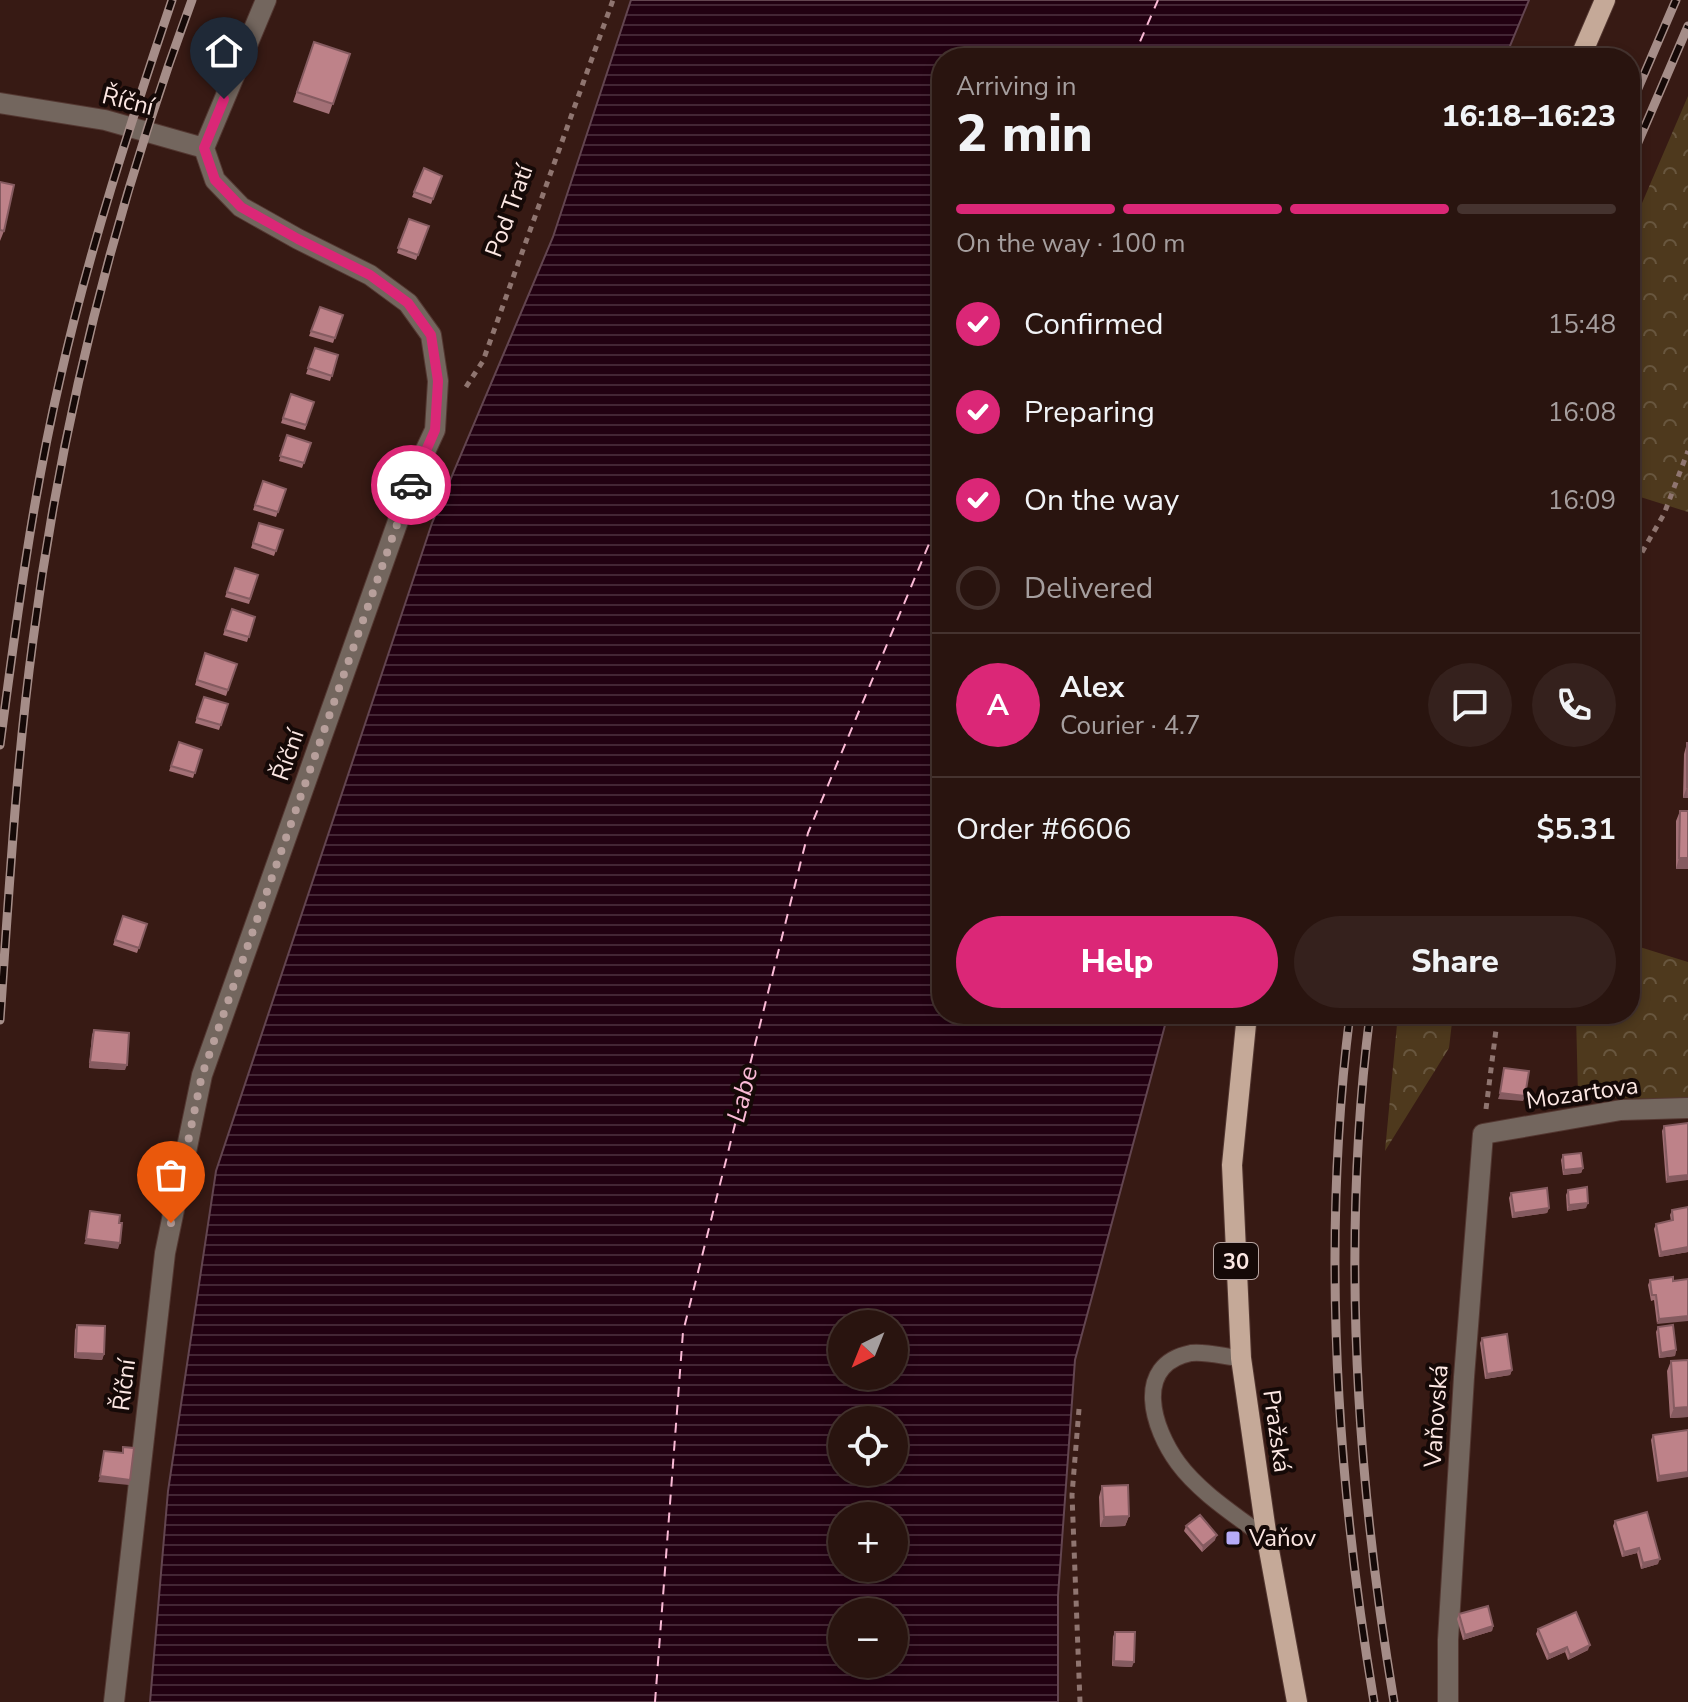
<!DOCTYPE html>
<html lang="en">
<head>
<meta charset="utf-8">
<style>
  body { margin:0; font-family:"Nunito Sans",sans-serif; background:#35211d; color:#f1f3f6; height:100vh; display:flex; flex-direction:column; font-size:30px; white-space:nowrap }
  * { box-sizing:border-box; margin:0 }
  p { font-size:26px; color:#a59e9e }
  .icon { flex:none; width:44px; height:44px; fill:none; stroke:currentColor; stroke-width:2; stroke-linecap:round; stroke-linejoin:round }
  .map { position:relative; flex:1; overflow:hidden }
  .drawer { position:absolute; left:932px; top:48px; width:708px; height:976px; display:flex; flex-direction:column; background:#29140f; border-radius:32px; box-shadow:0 4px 12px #0003,0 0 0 2px #45332f }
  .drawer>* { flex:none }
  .needle { width:52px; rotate:223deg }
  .buttons { position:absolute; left:828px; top:1310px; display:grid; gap:16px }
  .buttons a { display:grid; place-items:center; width:80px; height:80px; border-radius:50%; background:#29140f; box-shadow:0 4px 12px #0003,0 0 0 2px #45332f; font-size:40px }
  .pin { position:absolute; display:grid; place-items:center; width:68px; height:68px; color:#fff; margin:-82px -34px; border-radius:50% 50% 50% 0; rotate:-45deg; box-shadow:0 0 8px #0007 }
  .pin .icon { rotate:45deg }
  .courier { position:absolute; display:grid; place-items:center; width:80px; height:80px; margin:-40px; border:6px solid #db2777; border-radius:50%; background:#fff; color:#222; box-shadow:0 2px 10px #0007 }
  .overview em { font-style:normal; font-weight:800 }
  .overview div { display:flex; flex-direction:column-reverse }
  .overview { display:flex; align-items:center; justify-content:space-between; height:136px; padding:0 24px }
  h1 { font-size:52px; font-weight:800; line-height:60px }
  .bar { display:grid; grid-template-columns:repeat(4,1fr); gap:12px 8px; align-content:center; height:96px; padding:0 24px }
  .bar i { height:10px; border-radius:6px; background:#45332f }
  .bar .selected { background:#db2777 }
  .bar p { grid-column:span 4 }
  .line { display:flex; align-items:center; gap:20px; padding:0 24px; border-top:2px solid #45332f }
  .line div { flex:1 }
  .round { display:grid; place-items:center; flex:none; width:84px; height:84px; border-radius:42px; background:#35211d }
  ol { padding:0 24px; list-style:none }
  li { display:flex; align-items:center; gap:24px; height:88px }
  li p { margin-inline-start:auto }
  li .icon { padding:8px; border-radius:50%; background:#db2777; color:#fff; stroke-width:4 }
  li:last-child { color:#a59e9e }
  li i { width:44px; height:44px; border:4px solid #45332f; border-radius:50% }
  .cta { display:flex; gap:16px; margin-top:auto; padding:16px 24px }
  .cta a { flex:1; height:92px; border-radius:48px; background:#db2777; color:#fff; font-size:32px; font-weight:800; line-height:92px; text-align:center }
  .cta a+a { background:#35211d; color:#f1f3f6 }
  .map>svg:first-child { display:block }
</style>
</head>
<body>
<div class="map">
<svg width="1688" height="1702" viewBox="0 0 1688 1702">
  <defs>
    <pattern id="forest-crowns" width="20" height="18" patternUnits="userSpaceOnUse" patternTransform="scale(2)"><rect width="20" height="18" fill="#4e391d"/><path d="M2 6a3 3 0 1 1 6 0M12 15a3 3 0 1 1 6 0" fill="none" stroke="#68563e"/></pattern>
    <pattern id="water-rules" width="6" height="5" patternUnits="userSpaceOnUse" patternTransform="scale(2)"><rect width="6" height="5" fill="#201"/><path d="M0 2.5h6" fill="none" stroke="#432534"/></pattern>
  </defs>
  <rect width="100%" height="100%" fill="#371a14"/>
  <path fill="url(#forest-crowns)" d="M1688,96v416l-54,-17 -4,6v-270z
    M1630,944l58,18v138l-110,-3 -2,-83h54z
    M1398,1014h55l-4,34 -64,103z"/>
  <path fill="url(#water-rules)" stroke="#634550" stroke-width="2" fill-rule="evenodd" d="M631,0h898l-24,58h-563v956h226l-93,346 -17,236v106h-908l18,-211 48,-320 216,-648 121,-286zM842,1324h52v52h-52zM842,1420h52v52h-52zM842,1516h52v52h-52zM842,1612h52v52h-52z"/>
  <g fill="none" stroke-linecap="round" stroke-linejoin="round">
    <path stroke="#fbbad6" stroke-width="2" stroke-dasharray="10 8" stroke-linecap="butt" d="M1133,58l25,-58
      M655,1702l28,-370 125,-499 134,-320"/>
    <defs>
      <path id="service" d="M1241,1358c-15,-1 -35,-7 -50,-5 -59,12 -38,76 -13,110 22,30 59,53 89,76"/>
      <path id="minor" d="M0,103l105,17 99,28
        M204,148l62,-148
        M114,1702l51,-449 37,-178 213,-602 20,-43 3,-49 -7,-46 -23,-32 -38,-28 -72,-36 -57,-32 -26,-27 -11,-32
        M1448,1702v-62l16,-263 19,-243 138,-24 67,-2"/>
      <path id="primary" d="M1580,58l25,-58
        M1247,1014l-15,151 9,193 26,181 30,163"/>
    </defs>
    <use href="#service" stroke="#533731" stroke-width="18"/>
    <use href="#minor" stroke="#533731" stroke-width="22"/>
    <use href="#primary" stroke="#533731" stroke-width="22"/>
    <path stroke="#8f7570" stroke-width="5" stroke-dasharray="6 6" stroke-linecap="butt" d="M466,387l17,-26 130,-361
      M1630,573l34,-59 24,-63
      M1486,1109l12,-95
      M1079,1409l-7,86 8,207"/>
    <use href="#service" stroke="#73665e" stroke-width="16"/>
    <use href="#minor" stroke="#73665e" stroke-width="20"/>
    <use href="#primary" stroke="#c5a998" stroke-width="20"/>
    <defs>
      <path id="rail" d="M1630,107l46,-107
        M1630,161l58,-135
        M0,745c16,-122 32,-245 60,-366 29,-129 70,-254 112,-379
        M1350,1014c-29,229 -14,461 24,688
        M1370,1014c-29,228 -14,462 24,688
        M0,1020c9,-127 16,-254 33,-380 28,-218 83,-435 159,-640"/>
    </defs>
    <use href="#rail" stroke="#a58d88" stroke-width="9"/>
    <use href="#rail" stroke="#150907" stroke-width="6" stroke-dasharray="18" stroke-linecap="butt"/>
  </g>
  <path fill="#a37076" d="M314,42l36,12 -21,60 -36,-12z
    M424,168l18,8 -11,28 -19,-7z
    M0,182l4,49 -4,10z
    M409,219l20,7 -13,34 -19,-7z
    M320,307l23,8 -10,28 -24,-7z
    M315,348l23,7 -8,26 -24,-7z
    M291,394l23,8 -9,28 -24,-7z
    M287,435l24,8 -9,25 -23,-7z
    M263,481l23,8 -10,28 -23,-7z
    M259,523l24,7 -9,26 -23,-8z
    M235,568l23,7 -9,29 -24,-7z
    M232,609l23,8 -8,25 -24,-7z
    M205,653l32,11 -11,32 -31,-11z
    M204,697l24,7 -9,26 -24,-7z
    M179,742l23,8 -9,28 -24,-7z
    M1687,743l1,55h-5l1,-44z
    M1680,811l8,58h-12v-48z
    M123,916l24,8 -10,29 -24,-8z
    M94,1030l31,40 -36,-2 3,-33z
    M1688,1123l-22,60 -4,-52 2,-5z
    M1563,1155l20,13 -2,5 -18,2 -2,-15z
    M1568,1190l18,18 -19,3 -1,-16z
    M1511,1193l38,15 -2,5 -35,5 -3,-20z
    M1688,1207v45l-29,5 -5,-28 2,-5 15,-3 -1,-6 2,-5z
    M1650,1280l23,1 -16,43 -3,-24 -3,1 -3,-16z
    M77,1325l27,29 -2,6 -28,-2 1,-28z
    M1658,1327l18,23 -1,6 -16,2 -3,-26z
    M1482,1338l30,32 -2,5 -25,4 -5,-36z
    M1688,1360v57l-18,1 -3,-47 4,-10z
    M1688,1430l-31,52 -6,-42 2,-5z
    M1102,1486l27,30 -4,10 -25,1 -1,-30z
    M1615,1521l43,43 -17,5 -4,-16 -15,4 -9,-31z
    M1186,1526l29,14 -13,12 -18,-21z
    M1459,1614l34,12 -1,5 -29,9 -6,-21z
    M1538,1629l50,21 -20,10 -3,-8 -18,8 -11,-26z
    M1115,1632l17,35 -20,-1 1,-29z"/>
  <path fill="#855b60" d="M1687,787l1,11h-5z
    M1679,858h9v11h-12z
    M90,1062l37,3 -2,5 -36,-2z
    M1500,1093l25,3 -2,5 -25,-2z
    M1583,1168l-2,5 -18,2 1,-5z
    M1688,1175v5l-22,3 2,-6z
    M1588,1203l-2,5 -19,3 2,-6z
    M1549,1208l-2,5 -35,5 2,-5z
    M86,1239l34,4 -2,6 -34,-5z
    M1688,1247v5l-29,5 2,-5z
    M1688,1316v5l-31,3 2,-5z
    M1676,1350l-1,6 -16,2 2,-5z
    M76,1353l28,1 -2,6 -28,-2z
    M1512,1370l-2,5 -25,4 2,-5z
    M1688,1407v10l-18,1 4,-10z
    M1688,1472v5l-31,5 2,-6z
    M100,1476l30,4 -1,5 -31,-3z
    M1129,1516l-4,10 -25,1 4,-10z
    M1217,1535l-2,5 -13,12 1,-6z
    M1639,1548l-2,5 -15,4 2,-5z
    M1660,1559l-2,5 -17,5 2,-6z
    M1493,1626l-1,5 -29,9 2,-5z
    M1590,1645l-2,5 -20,10 2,-5z
    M1567,1647l-2,5 -18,8 2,-5z
    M1114,1661l20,1 -2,5 -20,-1z"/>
  <path fill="#be8289" stroke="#855b60" stroke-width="2" d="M314,42l36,12 -17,50 -36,-12z
    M424,168l18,8 -9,23 -19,-7z
    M0,182l14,3 -10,46 -4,-1z
    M409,219l20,7 -11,29 -20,-7z
    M320,307l23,8 -8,23 -24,-7z
    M315,348l23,7 -6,21 -24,-8z
    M291,394l23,8 -8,23 -23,-7z
    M287,435l24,8 -7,20 -24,-7z
    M263,481l23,8 -8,23 -23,-7z
    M259,523l24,7 -7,21 -23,-8z
    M235,568l23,7 -8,24 -23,-7z
    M232,609l23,8 -6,20 -24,-7z
    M205,653l32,11 -9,26 -31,-10z
    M204,697l24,7 -7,21 -24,-7z
    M179,742l23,8 -7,23 -24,-7z
    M1687,743h1v44h-1z
    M1680,811h8v47h-9z
    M123,916l24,8 -8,24 -24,-8z
    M94,1030l35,3 -2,32 -37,-3z
    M1504,1068l25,3 -4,25 -25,-3z
    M1688,1123v52l-20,2 -4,-51z
    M1581,1153l2,15 -19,2 -1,-15z
    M1587,1187l1,16 -19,2 -1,-15z
    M1547,1188l2,20 -35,5 -3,-20z
    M1688,1207v40l-27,5 -5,-28 17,-4 -1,-10z
    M90,1211l30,4 -1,8h3l-2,20 -34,-4z
    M1673,1277v4l15,-2v37l-29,3 -3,-24h-4l-2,-15z
    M77,1325l28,1 -1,28 -28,-1z
    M1673,1325l3,25 -15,3 -3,-26z
    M1507,1334l5,36 -25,4 -5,-36z
    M1688,1360v47l-14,1 -3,-47z
    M1688,1430v42l-29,4 -6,-41z
    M123,1447l11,1 -4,32 -30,-4 4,-25 19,2z
    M1128,1485l1,31 -25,1 -2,-31z
    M1647,1512l13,47 -17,4 -4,-15 -15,4 -9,-31z
    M1200,1515l17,20 -14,11 -17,-20z
    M1488,1606l5,20 -28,9 -6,-21z
    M1576,1612l14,33 -20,10 -3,-8 -18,8 -11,-26z
    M1115,1632h20l-1,30 -20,-1z"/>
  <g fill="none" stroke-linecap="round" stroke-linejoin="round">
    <path stroke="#b79f9b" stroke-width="8" stroke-dasharray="0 14.4" d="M171,1223l31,-148 209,-590"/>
    <path stroke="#db2777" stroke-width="10" d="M224,99l-20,49 11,32 26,27 57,32 72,36 38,28 23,32 7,46 -3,49 -24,55"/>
  </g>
  <rect fill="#b6acf8" stroke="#150907" stroke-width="3" x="1225" y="1530" width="16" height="16" rx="4"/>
  <g text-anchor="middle" stroke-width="8" stroke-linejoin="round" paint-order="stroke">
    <rect fill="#150907" stroke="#b7a4a1" stroke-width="2" x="1214" y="1243" width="44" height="36" rx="6"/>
    <g font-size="22" font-weight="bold" fill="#fce7e3">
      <text x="1236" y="1269">30</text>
    </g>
    <g font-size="24" fill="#fce7e3" stroke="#150907">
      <text transform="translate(128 101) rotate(14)" y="8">Říční</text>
      <text transform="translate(509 211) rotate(-70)" y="8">Pod Tratí</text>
      <text transform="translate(288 755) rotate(-71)" y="8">Říční</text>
      <text transform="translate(1582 1093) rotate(-8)" y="8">Mozartova</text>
      <text transform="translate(124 1385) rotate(-83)" y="8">Říční</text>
      <text transform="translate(1436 1416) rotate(-86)" y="8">Vaňovská</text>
      <text transform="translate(1277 1431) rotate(82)" y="8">Pražská</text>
    </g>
    <g font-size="24" fill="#fce7e3" stroke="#150907" text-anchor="start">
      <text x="1249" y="1546">Vaňov</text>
    </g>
    <g font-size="26" font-style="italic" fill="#fbbad6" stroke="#150907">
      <text transform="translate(742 1094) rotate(-76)" y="9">Labe</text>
    </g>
  </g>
</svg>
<div class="buttons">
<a><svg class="needle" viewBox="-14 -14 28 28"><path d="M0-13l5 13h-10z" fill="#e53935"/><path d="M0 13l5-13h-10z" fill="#a59e9e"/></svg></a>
<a><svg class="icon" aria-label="locate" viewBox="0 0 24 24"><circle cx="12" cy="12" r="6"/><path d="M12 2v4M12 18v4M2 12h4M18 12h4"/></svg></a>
<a>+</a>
<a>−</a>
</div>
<div class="pin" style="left:171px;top:1223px;background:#ea580c"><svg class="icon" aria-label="bag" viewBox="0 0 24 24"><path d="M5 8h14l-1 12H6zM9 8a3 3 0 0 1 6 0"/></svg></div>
<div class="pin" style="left:224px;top:99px;background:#1f2937"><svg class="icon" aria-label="home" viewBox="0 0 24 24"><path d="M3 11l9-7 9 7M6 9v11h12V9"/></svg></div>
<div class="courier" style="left:411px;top:485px"><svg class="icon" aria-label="car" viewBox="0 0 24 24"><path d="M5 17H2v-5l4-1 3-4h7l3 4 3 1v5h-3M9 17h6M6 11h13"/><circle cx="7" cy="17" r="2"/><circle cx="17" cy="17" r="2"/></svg></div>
<section class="drawer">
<div class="overview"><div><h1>2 min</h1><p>Arriving in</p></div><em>16:18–16:23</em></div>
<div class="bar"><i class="selected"></i><i class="selected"></i><i class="selected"></i><i></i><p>On the way · 100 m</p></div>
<ol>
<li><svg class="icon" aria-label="check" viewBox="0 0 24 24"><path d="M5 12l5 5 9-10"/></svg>Confirmed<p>15:48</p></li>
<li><svg class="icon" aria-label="check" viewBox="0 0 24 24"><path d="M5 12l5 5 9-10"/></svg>Preparing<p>16:08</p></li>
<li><svg class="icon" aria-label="check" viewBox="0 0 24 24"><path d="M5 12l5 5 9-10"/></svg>On the way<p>16:09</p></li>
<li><i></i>Delivered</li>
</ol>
<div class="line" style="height:144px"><b class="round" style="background:#db2777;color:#fff">A</b><div><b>Alex</b><p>Courier · 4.7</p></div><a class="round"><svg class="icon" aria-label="chat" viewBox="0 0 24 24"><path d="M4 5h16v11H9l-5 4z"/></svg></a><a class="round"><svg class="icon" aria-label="phone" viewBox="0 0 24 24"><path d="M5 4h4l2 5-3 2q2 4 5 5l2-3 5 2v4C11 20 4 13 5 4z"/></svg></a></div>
<div class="line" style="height:104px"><div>Order #6606</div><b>$5.31</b></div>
<div class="cta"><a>Help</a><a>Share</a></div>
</section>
</div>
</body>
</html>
